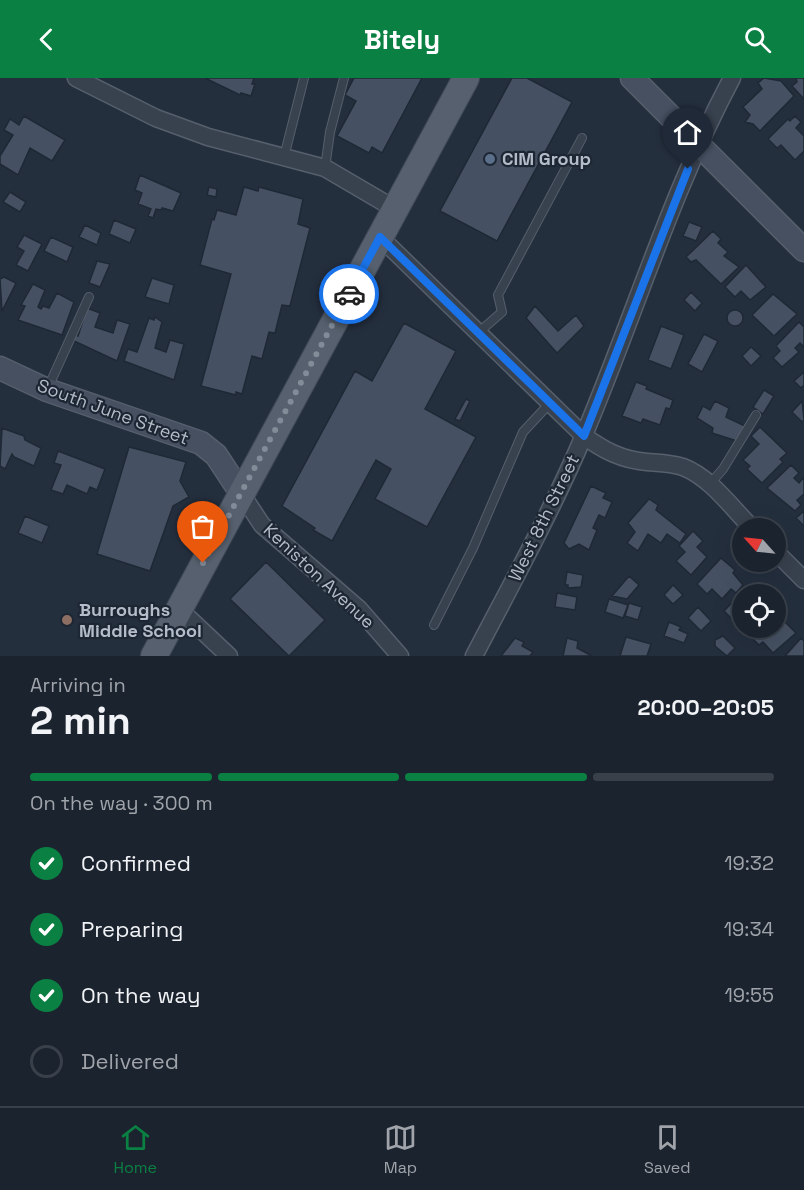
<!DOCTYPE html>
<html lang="en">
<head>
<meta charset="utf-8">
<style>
  body { margin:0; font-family:"Space Grotesk",sans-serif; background:#242b36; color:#f1f3f6; height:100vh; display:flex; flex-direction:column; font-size:22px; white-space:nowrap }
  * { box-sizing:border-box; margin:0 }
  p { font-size:20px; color:#a0a4aa }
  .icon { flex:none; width:33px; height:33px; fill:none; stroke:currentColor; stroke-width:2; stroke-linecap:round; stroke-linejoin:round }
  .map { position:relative; height:578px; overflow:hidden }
  .side { display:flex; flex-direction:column; background:#1b232e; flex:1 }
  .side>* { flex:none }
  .needle { width:39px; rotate:297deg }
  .controls { position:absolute; left:732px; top:440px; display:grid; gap:12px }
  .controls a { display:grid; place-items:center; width:54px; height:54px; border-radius:50%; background:#1b232e; box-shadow:0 6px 24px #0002,0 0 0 2px #39404a; font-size:30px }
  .pin { position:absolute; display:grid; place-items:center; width:51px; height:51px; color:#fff; margin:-62px -26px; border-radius:50% 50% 50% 0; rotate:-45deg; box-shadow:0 0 6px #0007 }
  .pin .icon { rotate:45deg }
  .courier { position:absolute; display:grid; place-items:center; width:60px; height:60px; margin:-30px; border:4px solid #1a73e8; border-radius:50%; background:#fff; color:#222; box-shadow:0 2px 8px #0007 }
  .overview em { font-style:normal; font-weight:800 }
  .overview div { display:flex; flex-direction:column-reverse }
  .overview { display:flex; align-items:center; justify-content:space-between; height:102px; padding:0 30px }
  h1 { font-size:39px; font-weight:800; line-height:45px }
  .bar { display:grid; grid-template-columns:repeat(4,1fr); gap:9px 6px; align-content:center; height:72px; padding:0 30px }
  .bar i { height:8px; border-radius:4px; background:#39404a }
  .bar .active { background:#0b8043 }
  .bar p { grid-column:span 4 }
  ol { padding:0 30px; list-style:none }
  li { display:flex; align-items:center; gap:18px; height:66px }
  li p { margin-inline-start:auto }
  li .icon { padding:6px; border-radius:50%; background:#0b8043; color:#fff; stroke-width:4 }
  li:last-child { color:#a0a4aa }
  li i { width:33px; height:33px; border:3px solid #39404a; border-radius:50% }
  header { display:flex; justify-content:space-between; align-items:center; height:78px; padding:0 30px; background:#0b8043; color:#fff; font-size:27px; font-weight:800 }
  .tabs { display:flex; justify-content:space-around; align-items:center; height:84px; border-top:2px solid #39404a; background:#1b232e; font-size:16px; color:#a0a4aa }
  .tabs a { display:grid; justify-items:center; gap:3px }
  .tabs .active { color:#0b8043 }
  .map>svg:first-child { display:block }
</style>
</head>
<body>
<header><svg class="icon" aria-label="back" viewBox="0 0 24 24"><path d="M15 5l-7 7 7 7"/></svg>Bitely<svg class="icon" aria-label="search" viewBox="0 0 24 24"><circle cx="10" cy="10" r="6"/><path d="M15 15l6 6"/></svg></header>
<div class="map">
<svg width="804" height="578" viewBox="0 0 804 578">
  <rect width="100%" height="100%" fill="#242f3e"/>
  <path fill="#455162" stroke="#1f2835" stroke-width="1.5" d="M205,0h49l-2,6h3l-4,12 -10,-3 -1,2z
    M354,0h68l-40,75 -10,-6 -3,6 -32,-17 19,-35 -11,-6z
    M512,0h15l45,24 -75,139 -57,-30z
    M764,0l17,3 13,15 -34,35 -7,-7 -8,-2 5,-7 -7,-8 19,-18 -4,-6z
    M796,0h8v21l-12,-13 5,-4z
    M24,38l41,24 -13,21 -22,-13 -12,27 -18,-11v-8l13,-21 -9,-5 6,-11 9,6z
    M795,38l6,6 -5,6 8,8v15l-9,9 -14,-15 -4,3 -9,-9 20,-20 2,2z
    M140,97l41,18 -8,18 -11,-3 -1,2 -5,-1 -3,9 -5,-2 3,-7 -13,-5 4,-11 -7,-3z
    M209,109l8,2 -1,8 -9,-2z
    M244,109l14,4 1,-4 44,12 -5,25 12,4 -20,78 -8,-1 -7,28 -6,-1 -7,27 -10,-3 -10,38 -6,-2v3l-35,-9 30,-112 -31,-9 12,-46 2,1 3,-10 19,5z
    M10,114l16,10 -6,10 -17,-10z
    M114,142l22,9 -6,14 -21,-9z
    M689,144l13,5 -6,14 -13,-5z
    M85,147l16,8 -4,12 -18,-8z
    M713,153l8,8 -3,4 10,9 -4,4 15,11 -18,17 -25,-24 -5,2 -5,-5z
    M24,157l18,9 -14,27 -12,-6 8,-14 -7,-4z
    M51,159l22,10 -6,15 -23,-11z
    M97,183l13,3 -10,23 -11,-4z
    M746,187l20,22 -16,13 -9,-9 -6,6 -10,-10z
    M4,199l12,6 -14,28 -2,-32z
    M152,200l22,7 -5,19 -24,-7z
    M33,206l12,6 -7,17 3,2 2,-3 6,2 8,-15 17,9 -12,33 -44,-15 7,-14 -4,-1z
    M691,214l11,11 -7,8 -11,-11z
    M773,216l24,20 -23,22 -22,-21z
    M535,228l23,25 18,-16 8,11 -27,27 -31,-35z
    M87,230l13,5 -5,14 18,6 4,-13 13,4 -13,37 -45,-21 2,-5 4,1z
    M727 240a8 8 0 1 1 16 0a8 8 0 1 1-16 0Z
    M155,239l7,5 -7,26 11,4 4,-12 14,4 -10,36 -50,-19 4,-12 9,3 12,-34 5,2z
    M799,244l5,5v20l-4,-4 -5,5 4,4 -17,15 -9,-9 7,-7 -4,-5z
    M404,245l52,28 -31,58 51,28 -49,90 -52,-28 16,-30 -15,-9 -44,81 -19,-11 2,-2 -33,-22 73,-135 17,10z
    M661,248l23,9 -13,34 -23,-9z
    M704,256l14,7 -16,31 -14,-8z
    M751,269l10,9 -10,10 -9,-10z
    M804,294v13l-3,3 -7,-7z
    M636,304l11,4 -1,3 27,11 -3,9 -4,-1 -6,17 -17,-6 -2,4 -19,-7z
    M764,312l10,6 -11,18 -10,-7z
    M466,321l4,2 -10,20 -5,-2z
    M715,323l14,7 -3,9 19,9 -8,15 -25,-8 1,-5 -16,-10 6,-12 7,4z
    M802,323l2,19 -2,2 -10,-10z
    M760,349l27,26 -7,6 3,3 -21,21 -15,-14 3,-3 -7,-6 16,-16 -8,-8z
    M2,350l22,8 1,4 16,8 -7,18 -20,-9 -2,-3 -7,15 -5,-3z
    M129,369l57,15 -6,19 9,16 -16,9 -23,65 -53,-17z
    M58,373l47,18 -8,21 -7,-3 -3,7 -20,-9 -4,9 -12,-4 10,-25 -7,-2z
    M791,387l8,8 -5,5 5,5 5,-6v17l-7,6 4,5 -6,6 -28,-23z
    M591,408l15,7 -3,5 9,4 -7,16 -6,-3 -6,13 4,2 -8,20 -10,-6 -10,5 -5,-6z
    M649,421l9,6 -2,5 30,24 -6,9 -13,-9 -6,9 -13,-9 -10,17 -11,-8 8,-11 -7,-9z
    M804,433v15l-8,-8z
    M25,438l24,10 -7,17 -24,-10z
    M693,453l10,10 -6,6 10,10 -16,18 -15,-14 9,-9 -6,-6z
    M721,480l14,12 -2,3 10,12 -7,8 -5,-4 -9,10 -10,-10 -5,5 -10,-10z
    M266,484l59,58 -36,36 -59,-57z
    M567,494l16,3 -2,12 -13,1v-3h-3z
    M629,498l10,9 -12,14 -15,-3z
    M673,507l10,10 -10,9 -9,-9z
    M748,508l8,8h-14v23l-7,-8 -4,9 -7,-7z
    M557,515l20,4 -2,13 -20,-3z
    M609,521l19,6 -5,13 -18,-6z
    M629,525l13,4 -4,13 -13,-4z
    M698,529l13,14 -10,10 -13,-13z
    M776,535l20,20 -23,20 -10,-11 -4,3 -8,-8 10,-10h15z
    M742,539l2,10 -2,2 -5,-6z
    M669,544l12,5 -2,3 9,4 -4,9 -20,-7z
    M723,558l12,12 -8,8 -12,-10v-6z
    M626,559l25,7 -4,12h-27z
    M515,560l9,4 -2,4 11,6 -3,4h-29z
    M567,560l11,3 -1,7 15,8h-29z
    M801,560l3,3v15h-19z"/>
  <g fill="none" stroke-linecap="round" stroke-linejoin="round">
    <defs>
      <path id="lane" d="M284,79l20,-79
        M325,90l5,-36 14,-54
        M478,255l24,-21 -4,-17 84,-157
        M47,312l42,-93
        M709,407l14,-16 33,-54
        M434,547l39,-77 50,-116 27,-29"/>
      <path id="street" d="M76,0l80,40 52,19 117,31 70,41
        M380,159l204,199c19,14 38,24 63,26 13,1 24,1 36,5 27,10 49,41 69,61
        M241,415l21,32 97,84 41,47
        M776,474l28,28
        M178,530l51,48
        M474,578c38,-73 78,-145 110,-221 50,-118 87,-243 148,-357"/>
      <path id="secondary" d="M632,0l172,172
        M0,290l47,22 154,53 15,12 25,38"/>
      <path id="primary" d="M154,578l312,-578"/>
    </defs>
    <use href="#lane" stroke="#565f6c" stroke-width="10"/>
    <use href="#street" stroke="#565f6c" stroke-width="19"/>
    <use href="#secondary" stroke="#565f6c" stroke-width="25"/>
    <use href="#primary" stroke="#414a57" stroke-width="28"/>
    <use href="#lane" stroke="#38414e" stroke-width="8"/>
    <use href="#street" stroke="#38414e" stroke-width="16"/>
    <use href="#secondary" stroke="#465061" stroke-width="22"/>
    <use href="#primary" stroke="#56606e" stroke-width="26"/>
  </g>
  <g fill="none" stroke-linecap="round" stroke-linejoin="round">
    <path stroke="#828b98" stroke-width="6" stroke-dasharray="0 10.8" d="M203,485l146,-269"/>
    <path stroke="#1a73e8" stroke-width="8" d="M349,216l31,-57 204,199 104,-267"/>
  </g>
  <circle fill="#5c6f8a" stroke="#1d2633" stroke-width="2" cx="490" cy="81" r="6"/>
  <circle fill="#8d6e63" stroke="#1d2633" stroke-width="2" cx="67" cy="542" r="6"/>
  <g text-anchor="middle" stroke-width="4.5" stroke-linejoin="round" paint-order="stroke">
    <g font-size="18" font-weight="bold" fill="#b4bcc9" stroke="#1d2633" text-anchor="start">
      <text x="502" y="87">CIM Group</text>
      <text x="79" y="538">Burroughs<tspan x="79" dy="21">Middle School</tspan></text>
    </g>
    <g font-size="18" fill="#b4bcc9" stroke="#1d2633">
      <text transform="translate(113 334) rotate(20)" y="6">South June Street</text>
      <text transform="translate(544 440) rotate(-64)" y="6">West 8th Street</text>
      <text transform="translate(319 498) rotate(43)" y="6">Keniston Avenue</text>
    </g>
  </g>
</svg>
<div class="controls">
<a><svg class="needle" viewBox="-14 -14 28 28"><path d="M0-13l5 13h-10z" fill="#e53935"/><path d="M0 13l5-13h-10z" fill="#a0a4aa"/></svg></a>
<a><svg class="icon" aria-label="locate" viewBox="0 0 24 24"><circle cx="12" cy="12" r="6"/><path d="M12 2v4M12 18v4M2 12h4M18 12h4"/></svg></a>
</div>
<div class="pin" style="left:203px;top:485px;background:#ea580c"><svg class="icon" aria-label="bag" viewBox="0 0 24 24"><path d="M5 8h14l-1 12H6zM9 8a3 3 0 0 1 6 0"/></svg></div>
<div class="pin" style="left:688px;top:91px;background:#1f2937"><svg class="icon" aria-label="home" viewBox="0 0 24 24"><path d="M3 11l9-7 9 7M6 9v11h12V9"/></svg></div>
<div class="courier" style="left:349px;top:216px"><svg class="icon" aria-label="car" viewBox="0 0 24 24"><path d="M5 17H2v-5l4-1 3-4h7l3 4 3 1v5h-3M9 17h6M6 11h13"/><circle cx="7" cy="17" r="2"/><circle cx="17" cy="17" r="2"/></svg></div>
</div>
<section class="side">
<div class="overview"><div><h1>2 min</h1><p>Arriving in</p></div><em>20:00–20:05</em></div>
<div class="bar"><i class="active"></i><i class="active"></i><i class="active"></i><i></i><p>On the way · 300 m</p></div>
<ol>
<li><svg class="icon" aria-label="check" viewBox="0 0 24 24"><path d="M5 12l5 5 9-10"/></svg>Confirmed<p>19:32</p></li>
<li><svg class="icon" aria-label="check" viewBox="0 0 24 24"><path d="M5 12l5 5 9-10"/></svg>Preparing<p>19:34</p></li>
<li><svg class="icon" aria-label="check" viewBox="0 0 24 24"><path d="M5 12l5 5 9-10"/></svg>On the way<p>19:55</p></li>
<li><i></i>Delivered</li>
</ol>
</section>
<nav class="tabs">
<a class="active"><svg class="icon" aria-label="home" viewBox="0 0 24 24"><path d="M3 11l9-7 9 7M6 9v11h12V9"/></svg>Home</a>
<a><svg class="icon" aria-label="map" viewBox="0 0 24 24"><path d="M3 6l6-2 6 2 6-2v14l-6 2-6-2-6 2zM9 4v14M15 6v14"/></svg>Map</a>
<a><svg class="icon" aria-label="saved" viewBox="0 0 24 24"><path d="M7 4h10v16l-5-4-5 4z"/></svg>Saved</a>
</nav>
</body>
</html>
